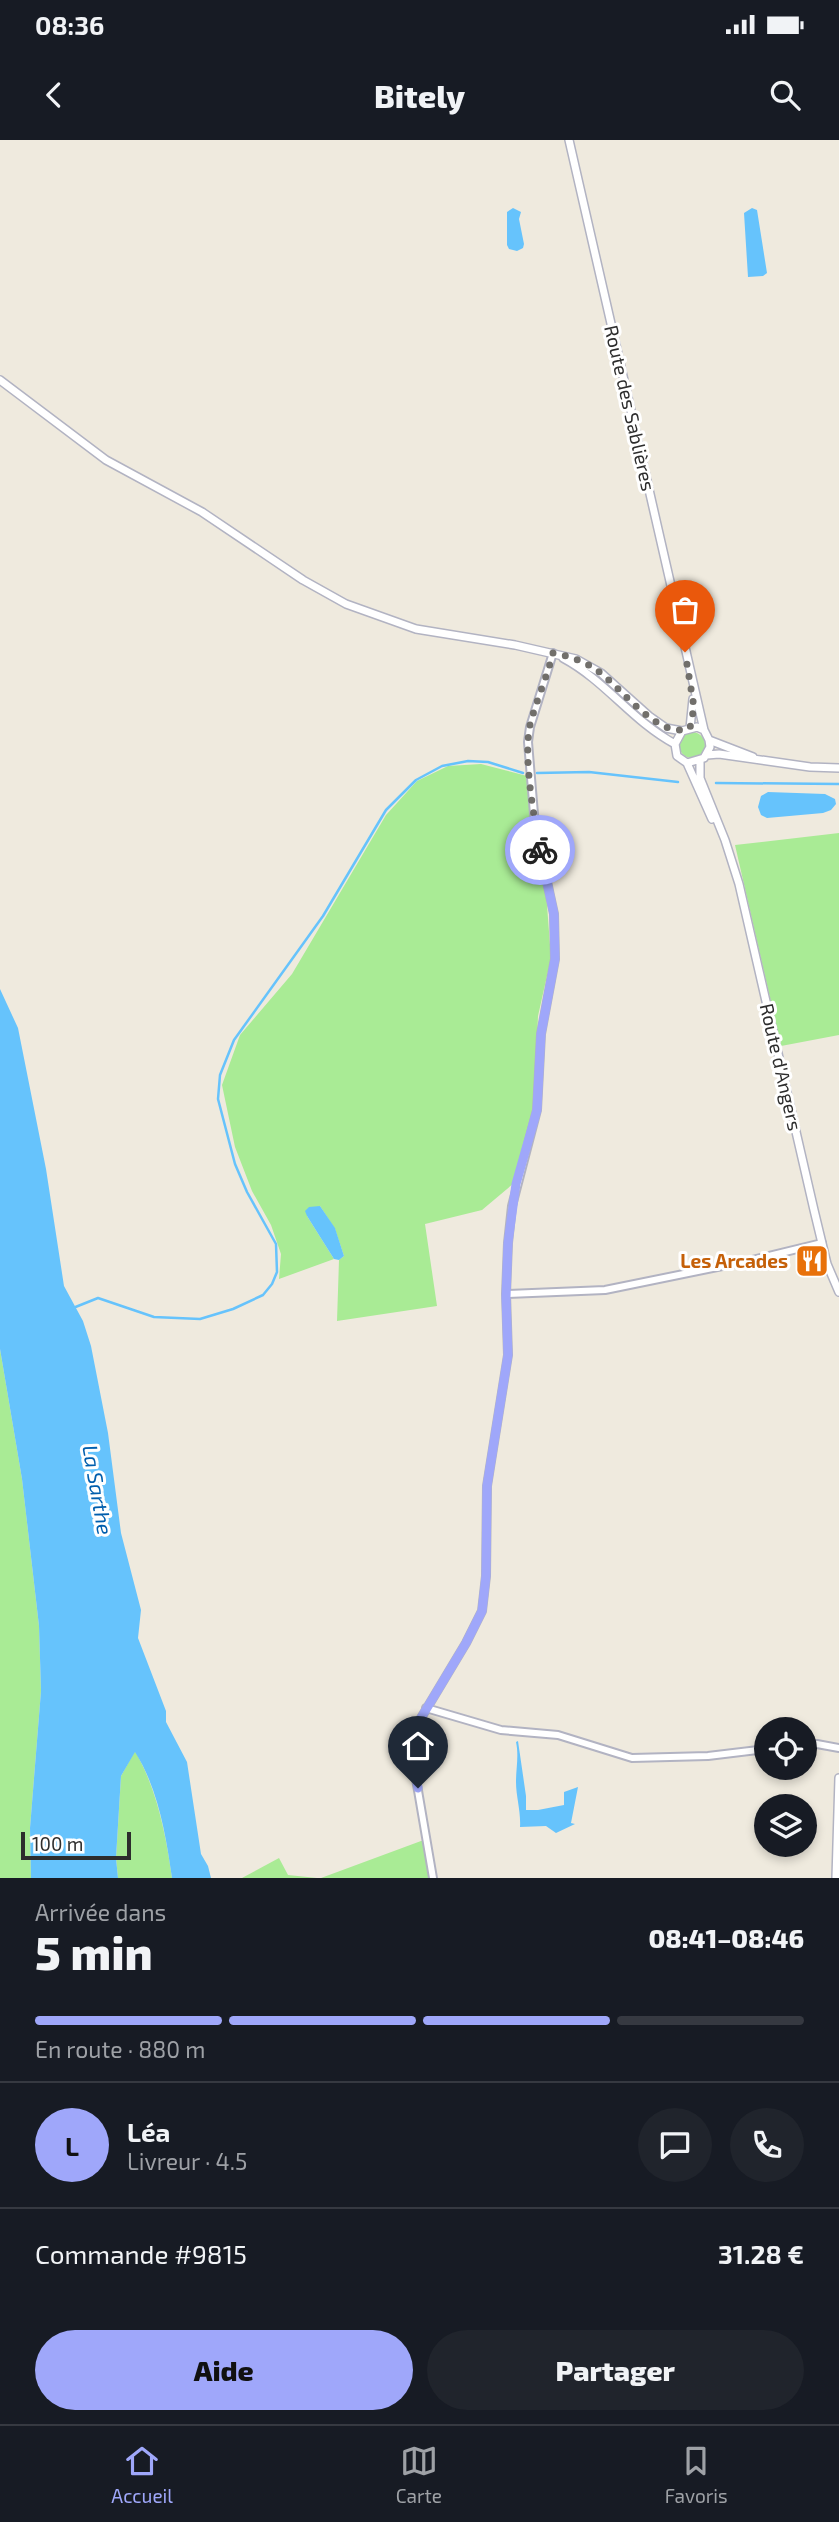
<!DOCTYPE html>
<html lang="fr">
<head>
<meta charset="utf-8">
<style>
  body { margin:0; font-family:"Exo 2",sans-serif; background:#20242c; color:#f1f3f6; height:100vh; display:flex; flex-direction:column; font-size:26px; white-space:nowrap }
  * { box-sizing:border-box; margin:0 }
  p { font-size:23px; color:#9ea1a6 }
  .icon { flex:none; width:38px; height:38px; fill:none; stroke:currentColor; stroke-width:2; stroke-linecap:round; stroke-linejoin:round }
  .map { position:relative; height:1738px; overflow:hidden }
  .details { display:flex; flex-direction:column; background:#171b24; flex:1 }
  .details>* { flex:none }
  .buttons { position:absolute; left:754px; top:1577px; display:grid; gap:14px }
  .buttons a { display:grid; place-items:center; width:63px; height:63px; border-radius:50%; background:#171b24; box-shadow:0 4px 10px #0003; font-size:35px }
  .scale { position:absolute; left:21px; bottom:18px; width:110px; box-sizing:border-box; padding-left:7px; border:4px solid #2d2d2d; border-top:0; font-size:19px; line-height:24px; white-space:nowrap; color:#2d2d2d; -webkit-text-stroke:5px #fff; paint-order:stroke }
  .pin { position:absolute; display:grid; place-items:center; width:60px; height:60px; color:#fff; margin:-72px -30px; border-radius:50% 50% 50% 0; rotate:-45deg; box-shadow:0 0 7px #0007 }
  .pin .icon { rotate:45deg }
  .courier { position:absolute; display:grid; place-items:center; width:70px; height:70px; margin:-35px; border:5px solid #9fa7fa; border-radius:50%; background:#fff; color:#222; box-shadow:0 2px 9px #0007 }
  .headline em { font-style:normal; font-weight:800 }
  .headline div { display:flex; flex-direction:column-reverse }
  .headline { display:flex; align-items:center; justify-content:space-between; height:119px; padding:0 35px }
  h1 { font-size:46px; font-weight:800; line-height:52px }
  .bar { display:grid; grid-template-columns:repeat(4,1fr); gap:10px 7px; align-content:center; height:84px; padding:0 35px }
  .bar i { height:9px; border-radius:5px; background:#363941 }
  .bar .selected { background:#9fa7fa }
  .bar p { grid-column:span 4 }
  .line { display:flex; align-items:center; gap:18px; padding:0 35px; border-top:2px solid #363941 }
  .line div { flex:1 }
  .round { display:grid; place-items:center; flex:none; width:74px; height:74px; border-radius:37px; background:#20242c }
  .cta { display:flex; gap:14px; margin-top:auto; padding:14px 35px }
  .cta a { flex:1; height:80px; border-radius:42px; background:#9fa7fa; color:#111; font-size:28px; font-weight:800; line-height:80px; text-align:center }
  .cta a+a { background:#20242c; color:#f1f3f6 }
  .status { display:flex; justify-content:space-between; align-items:center; height:49px; padding:0 35px; background:#171b24; direction:ltr }
  .status svg { height:19px; fill:currentColor }
  header { display:flex; justify-content:space-between; align-items:center; height:91px; padding:0 35px; background:#171b24; font-size:32px; font-weight:800 }
  .tab-bar { display:flex; justify-content:space-around; align-items:center; height:98px; border-top:2px solid #363941; background:#171b24; font-size:19px; color:#9ea1a6 }
  .tab-bar a { display:grid; justify-items:center; gap:4px }
  .tab-bar .selected { color:#9fa7fa }
  .map>svg:first-child { display:block }
</style>
</head>
<body>
<div class="status"><b>08:36</b><svg viewBox="0 0 49 12"><path d="M0 12V9h3v3zM5 12V6h3v6zM10 12V3h3v9zM15 12V0h3v12zM26 1h20v11H26zM47 4h2v5h-2z"/></svg></div>
<header><svg class="icon" aria-label="back" viewBox="0 0 24 24"><path d="M15 5l-7 7 7 7"/></svg>Bitely<svg class="icon" aria-label="search" viewBox="0 0 24 24"><circle cx="10" cy="10" r="6"/><path d="M15 15l6 6"/></svg></header>
<div class="map">
<svg width="839" height="1738" viewBox="0 0 839 1738">
  <rect width="100%" height="100%" fill="#efeade"/>
  <path fill="#a9eb95" d="M679 605a13 13 0 1 1 26 0a13 13 0 1 1-26 0Z
    M481,624l46,12 5,57 14,59 5,66 -13,58 -4,93 -20,74 -32,27 -57,14 12,82 -100,15 2,-61 5,-4 -9,-27 -15,-23 -13,10 27,43 -55,20 2,-25 -10,-29 -19,-34 -17,-44 -13,-62 18,-50 52,-61 94,-159 31,-34 31,-15z
    M839,693v202l-58,11 -46,-201z
    M0,1209l22,130 17,147 2,65 -11,137 1,50h-31z
    M135,1611c22,38 31,84 37,127h-54l-2,-20 5,-82z
    M421,1701h3l6,37h-109z
    M279,1718l9,17 29,3h-75z"/>
  <path fill="#66c3fc" d="M513,68l8,4 -2,7 5,25 -1,4 -6,3 -8,-2 -2,-4v-33z
    M752,68l5,2 10,63 -4,3 -15,1 -4,-64z
    M768,652l57,2 10,5 1,5 -5,6 -8,3 -56,5 -6,-3 -3,-8 3,-11z
    M0,849l18,39 28,141 18,117 19,35 8,25 17,87 13,100 20,77 -3,28 28,73v11l21,40 14,92 7,12 3,12h-39c-6,-42 -14,-90 -37,-126l-14,24 -5,82 2,20h-87l-1,-50 11,-137 -2,-65 -17,-147 -22,-130z
    M320,1066l15,22 9,28 -5,4 -5,-1 -27,-43 -2,-5 4,-4z
    M518,1601l8,55v14h12l26,-5v-13l14,-5 -7,36 4,1 -19,9 -10,-7 -26,1c1,-16 -4,-30 -4,-45 0,-14 3,-26 0,-40z"/>
  <g fill="none" stroke-linecap="round" stroke-linejoin="round">
    <path stroke="#66c3fc" stroke-width="2.5" d="M537,633l52,-1 89,10
      M716,643l123,1
      M73,1168l25,-10 56,19 46,2 33,-10 30,-14 9,-11 5,-12 -1,-28 -29,-52 -12,-28 -17,-65 2,-24 14,-35 89,-124 63,-106 30,-30 26,-14 26,-5 20,1 35,11"/>
    <defs>
      <path id="minor" d="M506,1154l2,-51 4,-37 25,-96 4,-76 14,-75 -1,-45 -19,-88 -7,-84 2,-15 23,-74
        M426,1568l75,22 57,5 74,23 76,-2 58,-7
        M805,1605l12,-1 22,4
        M433,1738l-24,-140 57,-95 16,-32 4,-35 1,-90 21,-131 -2,-61 99,-4 147,-30 70,-17"/>
      <path id="tertiary" d="M569,0l135,590
        M0,240l106,80 96,52 101,68 43,24 70,25 99,16 61,14 25,14 48,43 17,12 16,3 15,-4 7,3 5,10 1,7 -6,11 -17,5 -10,-7 -2,-12 7,-13
        M563,518c43,23 69,63 112,86
        M690,588l3,-29
        M709,600l44,17
        M707,615l12,-1 91,13 29,1
        M700,621v17l25,62 14,44 75,326 13,54 12,28
        M687,623l25,56
        M836,1738l3,-100"/>
    </defs>
    <use href="#minor" stroke="#b2b3c2" stroke-width="10"/>
    <use href="#tertiary" stroke="#b2b3c2" stroke-width="10"/>
    <use href="#minor" stroke="#fff" stroke-width="6"/>
    <use href="#tertiary" stroke="#fff" stroke-width="7"/>
  </g>
  <g fill="none" stroke-linecap="round" stroke-linejoin="round">
    <path stroke="#716f6b" stroke-width="7" stroke-dasharray="0 12.6" d="M540,710c-6,-33 -17,-92 -10,-125 6,-24 17,-48 23,-72 17,3 31,8 45,18 24,17 61,70 92,57l4,-21 -9,-55"/>
    <path stroke="#9fa7fa" stroke-width="9" d="M418,1648l-9,-50 57,-95 16,-32 4,-35 1,-90 21,-131 -2,-58 2,-54 8,-59 21,-74 4,-76 14,-75 -1,-45 -14,-64"/>
  </g>
  <defs>
    <symbol id="restaurant-square" viewBox="-11 -11 22 22"><rect x="-9" y="-9" width="18" height="18" rx="4" fill="#e8710a" stroke="#fff"/><path d="M-5-6h1v4h1v-4h1v4h1v-4h1v5L-1.5 .5V6h-2V.5L-5-1ZM5-6V6H3V1.5H1.5Q1.5-4 5-6Z" fill="#fff"/></symbol>
  </defs>
  <g fill-rule="evenodd">
    <use href="#restaurant-square" x="793" y="1102" width="38" height="38"/>
  </g>
  <g text-anchor="middle" stroke-width="6" stroke-linejoin="round" paint-order="stroke">
    <g font-size="19" fill="#2d2d2d" stroke="#fff">
      <text transform="translate(630 268) rotate(77)" y="7">Route des Sablières</text>
      <text transform="translate(781 927) rotate(77)" y="7">Route d'Angers</text>
    </g>
    <g font-size="19" font-weight="bold" fill="#c56008" stroke="#fff" text-anchor="end">
      <text x="788" y="1128">Les Arcades</text>
    </g>
    <g font-size="21" font-style="italic" fill="#005ead" stroke="#fff">
      <text transform="translate(97 1350) rotate(80)" y="7">La Sarthe</text>
    </g>
  </g>
</svg>
<div class="buttons">
<a><svg class="icon" aria-label="locate" viewBox="0 0 24 24"><circle cx="12" cy="12" r="6"/><path d="M12 2v4M12 18v4M2 12h4M18 12h4"/></svg></a>
<a><svg class="icon" aria-label="layers" viewBox="0 0 24 24"><path d="M12 4l9 5-9 5-9-5zM3 14l9 5 9-5"/></svg></a>
</div>
<div class="scale">100 m</div>
<div class="pin" style="left:685px;top:512px;background:#ea580c"><svg class="icon" aria-label="bag" viewBox="0 0 24 24"><path d="M5 8h14l-1 12H6zM9 8a3 3 0 0 1 6 0"/></svg></div>
<div class="pin" style="left:418px;top:1648px;background:#1f2937"><svg class="icon" aria-label="home" viewBox="0 0 24 24"><path d="M3 11l9-7 9 7M6 9v11h12V9"/></svg></div>
<div class="courier" style="left:540px;top:710px"><svg class="icon" aria-label="bike" viewBox="0 0 24 24"><circle cx="6" cy="16" r="4"/><circle cx="18" cy="16" r="4"/><path d="M6 16l4-8h5l3 8M10 8l3 8H6M13 5h3"/></svg></div>
</div>
<section class="details">
<div class="headline"><div><h1>5 min</h1><p>Arrivée dans</p></div><em>08:41–08:46</em></div>
<div class="bar"><i class="selected"></i><i class="selected"></i><i class="selected"></i><i></i><p>En route · 880 m</p></div>
<div class="line" style="height:126px"><b class="round" style="background:#9fa7fa;color:#111">L</b><div><b>Léa</b><p>Livreur · 4.5</p></div><a class="round"><svg class="icon" aria-label="chat" viewBox="0 0 24 24"><path d="M4 5h16v11H9l-5 4z"/></svg></a><a class="round"><svg class="icon" aria-label="phone" viewBox="0 0 24 24"><path d="M5 4h4l2 5-3 2q2 4 5 5l2-3 5 2v4C11 20 4 13 5 4z"/></svg></a></div>
<div class="line" style="height:91px"><div>Commande #9815</div><b>31.28 €</b></div>
<div class="cta"><a>Aide</a><a>Partager</a></div>
</section>
<nav class="tab-bar">
<a class="selected"><svg class="icon" aria-label="home" viewBox="0 0 24 24"><path d="M3 11l9-7 9 7M6 9v11h12V9"/></svg>Accueil</a>
<a><svg class="icon" aria-label="map" viewBox="0 0 24 24"><path d="M3 6l6-2 6 2 6-2v14l-6 2-6-2-6 2zM9 4v14M15 6v14"/></svg>Carte</a>
<a><svg class="icon" aria-label="saved" viewBox="0 0 24 24"><path d="M7 4h10v16l-5-4-5 4z"/></svg>Favoris</a>
</nav>
</body>
</html>
